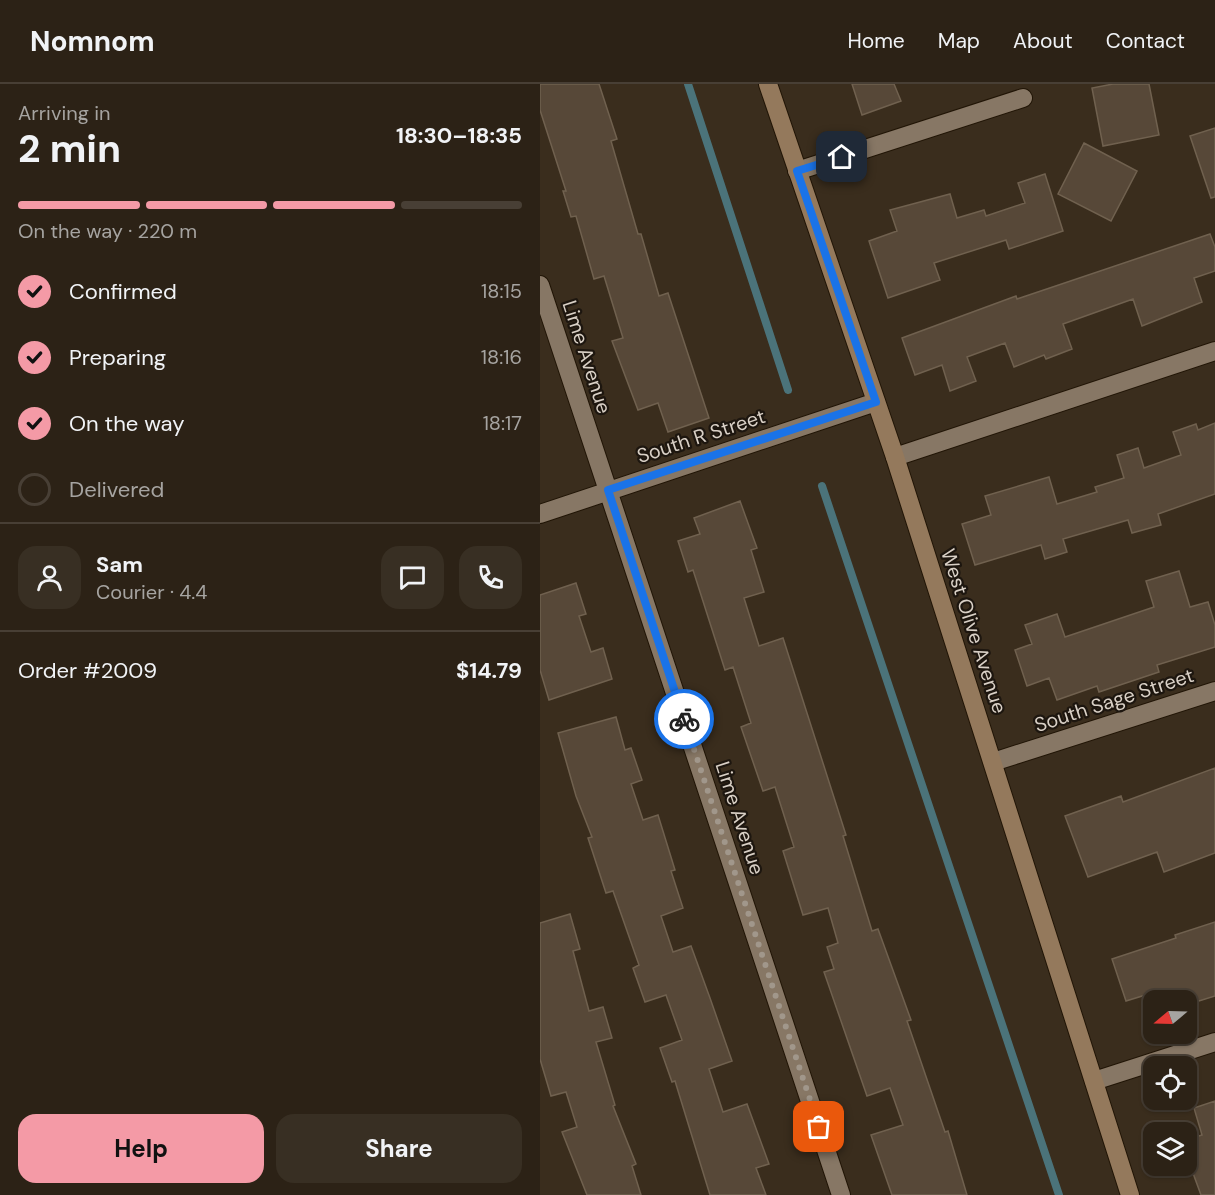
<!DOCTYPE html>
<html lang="en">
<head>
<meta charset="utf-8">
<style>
  body { margin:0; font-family:"DM Sans",sans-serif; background:#382f23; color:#f1f3f6; height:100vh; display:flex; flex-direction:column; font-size:22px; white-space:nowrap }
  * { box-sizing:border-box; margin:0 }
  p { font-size:20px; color:#a6a4a1 }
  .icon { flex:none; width:33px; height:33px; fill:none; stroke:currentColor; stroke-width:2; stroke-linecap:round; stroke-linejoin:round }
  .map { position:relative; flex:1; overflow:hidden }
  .details { display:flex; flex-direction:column; background:#2c2216; width:540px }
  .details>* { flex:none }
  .needle { width:39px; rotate:251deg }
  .tools { position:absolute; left:603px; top:906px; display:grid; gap:12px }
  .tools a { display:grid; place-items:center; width:54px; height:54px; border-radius:12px; background:#2c2216; box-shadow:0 2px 4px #0004,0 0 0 2px #483f35; font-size:30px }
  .pin { position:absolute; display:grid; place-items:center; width:51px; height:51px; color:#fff; margin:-26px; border-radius:12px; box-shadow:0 3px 9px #0006 }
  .courier { position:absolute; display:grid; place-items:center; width:60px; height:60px; margin:-30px; border:4px solid #1a73e8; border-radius:50%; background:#fff; color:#222; box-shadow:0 2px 8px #0007 }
  .headline em { font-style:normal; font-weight:700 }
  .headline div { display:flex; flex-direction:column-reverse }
  .headline { display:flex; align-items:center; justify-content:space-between; height:102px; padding:0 18px }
  h1 { font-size:39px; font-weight:700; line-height:45px }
  .bar { display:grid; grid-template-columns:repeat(4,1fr); gap:9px 6px; align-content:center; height:72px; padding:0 18px }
  .bar i { height:8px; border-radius:4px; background:#483f35 }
  .bar .active { background:#f49aa6 }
  .bar p { grid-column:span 4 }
  .line { display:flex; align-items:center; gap:15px; padding:0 18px; border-top:2px solid #483f35 }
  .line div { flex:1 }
  .round { display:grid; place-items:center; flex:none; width:63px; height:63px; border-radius:18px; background:#382f23 }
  ol { padding:0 18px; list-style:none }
  li { display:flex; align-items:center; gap:18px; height:66px }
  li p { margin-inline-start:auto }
  li .icon { padding:6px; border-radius:50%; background:#f49aa6; color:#111; stroke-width:4 }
  li:last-child { color:#a6a4a1 }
  li i { width:33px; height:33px; border:3px solid #483f35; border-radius:50% }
  .primary-button { display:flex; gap:12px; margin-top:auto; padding:12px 18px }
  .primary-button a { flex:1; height:69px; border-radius:18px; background:#f49aa6; color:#111; font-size:24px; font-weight:700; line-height:69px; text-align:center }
  .primary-button a+a { background:#382f23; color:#f1f3f6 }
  header { display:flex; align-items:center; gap:36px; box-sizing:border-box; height:84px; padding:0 30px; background:#2c2216; border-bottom:2px solid #483f35 }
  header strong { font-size:28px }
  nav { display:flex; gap:33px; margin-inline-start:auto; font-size:21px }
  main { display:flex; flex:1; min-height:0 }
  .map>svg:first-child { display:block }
</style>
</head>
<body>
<header>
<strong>Nomnom</strong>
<nav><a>Home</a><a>Map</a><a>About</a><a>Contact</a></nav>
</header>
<main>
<section class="details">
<div class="headline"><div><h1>2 min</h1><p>Arriving in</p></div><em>18:30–18:35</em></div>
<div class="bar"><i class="active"></i><i class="active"></i><i class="active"></i><i></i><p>On the way · 220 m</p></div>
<ol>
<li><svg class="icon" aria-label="check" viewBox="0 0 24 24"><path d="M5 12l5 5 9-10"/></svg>Confirmed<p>18:15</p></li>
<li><svg class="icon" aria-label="check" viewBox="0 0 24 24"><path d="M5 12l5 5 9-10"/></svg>Preparing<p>18:16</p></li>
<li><svg class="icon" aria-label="check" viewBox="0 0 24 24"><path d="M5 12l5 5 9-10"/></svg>On the way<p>18:17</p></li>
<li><i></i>Delivered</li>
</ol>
<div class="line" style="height:108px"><a class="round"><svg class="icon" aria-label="person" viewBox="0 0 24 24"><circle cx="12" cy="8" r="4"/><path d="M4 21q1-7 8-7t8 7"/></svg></a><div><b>Sam</b><p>Courier · 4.4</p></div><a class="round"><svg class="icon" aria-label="chat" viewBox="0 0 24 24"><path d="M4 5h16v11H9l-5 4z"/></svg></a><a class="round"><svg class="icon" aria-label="phone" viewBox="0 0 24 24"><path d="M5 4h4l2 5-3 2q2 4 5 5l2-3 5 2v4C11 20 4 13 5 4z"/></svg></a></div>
<div class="line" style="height:78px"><div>Order #2009</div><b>$14.79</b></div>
<div class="primary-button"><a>Help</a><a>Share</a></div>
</section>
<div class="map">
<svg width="675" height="1111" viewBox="0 0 675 1111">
  <rect width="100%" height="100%" fill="#3a2d1d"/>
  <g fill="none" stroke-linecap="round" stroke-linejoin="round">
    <path stroke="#4b737a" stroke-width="8" d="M148,0l100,306
      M282,402l237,709"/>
  </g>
  <path fill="#574838" stroke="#70614f" stroke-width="1.5" d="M0,0h59l18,55 -6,2 27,93h3l18,62 9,-3 41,125 -41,14 -10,-29 -20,7 -26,-69 11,-3 -19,-62 -10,3 -18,-63 -5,1 -8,-26h3l-26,-81z
    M312,0h42l7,17 -39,14z
    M573,0h36l10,51 -56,11 -11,-58z
    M675,44v69l-4,1 -21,-62z
    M544,59l53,28 -26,50 -53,-27z
    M505,90l18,57 -54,18 -3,-9 -72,23 6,17 -52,18 -19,-57 28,-10 -7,-21 60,-16 7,24 27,-8 2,6 39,-13 -7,-20z
    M670,150l5,13v24l-21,7 8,24 -60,24 -9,-27 -70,25 9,25 -26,10 -2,-4 -30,12 -9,-24 -38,14 9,24 -26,10 -8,-26 -27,10 -13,-37 114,-42 1,3z
    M675,339v71l-57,20 3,11 -29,8 -4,-13 -65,19 4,13 -22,7 -4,-14 -66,20 -13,-41 29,-9 -6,-19 64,-19 8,27 40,-12 -2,-5 29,-9 -7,-23 21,-7 6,20 37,-13 -8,-23 23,-8 2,6z
    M200,417l17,47 -6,2 13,42 -20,6 15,48 24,-8 63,197 -3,1 29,95 6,-2 33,91 -4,1 38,111 3,-1 19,64h-75l-21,-60 32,-10 -13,-37 -23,8 -43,-124 10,-3 -7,-22 11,-4 -10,-35 -25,7 -20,-64 11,-4 -19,-60 -12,4 -22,-64 10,-4 -18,-56 -8,3 -32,-100 -5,2 -10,-31 22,-7 -6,-16z
    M639,487l11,36 18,-5 7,23v22l-58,18 2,7 -60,20 -2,-6 -40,14 -8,-22 -22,8 -12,-36 17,-6 -7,-19 32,-11 8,23 89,-30 -8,-26z
    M36,499l10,31 -7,2 12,36 12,-4 9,31 -63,21 -9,-30v-75z
    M76,633l9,33 6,-2 11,32 -11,4 12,36 15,-5 17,55 -4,1 12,37 -22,8 12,36 18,-6 19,52 22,63 -23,8 14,43 24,-8 22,60 -13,4 10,27h-56l-35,-114 -3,1 -12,-34 22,-8 -16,-45 -21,7 -12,-34 6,-3 -26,-74 -7,2 -18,-55 4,-1 -16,-41 -18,-63z
    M675,684v85l-51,19 -7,-20 -69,25 -23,-61 56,-20 2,6z
    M30,830l10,35 -7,2 16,60 14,-4 9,31 -16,4 19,63 -2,1 23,58 -4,2 9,29h-54l-25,-63 15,-5 -11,-35 -15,4 -11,-37v-136z
    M675,838v74l-29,9v-5h-31l-3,-7 -26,8 -14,-42 64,-21 -1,-3z
    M675,1017v94h-14l-15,-41v-14l16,-5 -8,-27z"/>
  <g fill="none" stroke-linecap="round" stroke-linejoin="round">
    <defs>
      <path id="street" d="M257,87l226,-73
        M0,201l301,910
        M355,373l320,-106
        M0,430l336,-112
        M453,678l222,-71
        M554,997l121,-39"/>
      <path id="secondary" d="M228,0l127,373 235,738"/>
    </defs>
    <use href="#street" stroke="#211506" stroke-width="20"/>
    <use href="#secondary" stroke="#211506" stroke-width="20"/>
    <use href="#street" stroke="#877765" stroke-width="18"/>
    <use href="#secondary" stroke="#94795c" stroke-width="18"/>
  </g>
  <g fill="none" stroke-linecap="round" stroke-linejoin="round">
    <path stroke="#a1978b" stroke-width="6" stroke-dasharray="0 10.8" d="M144,635l135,408"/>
    <path stroke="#1a73e8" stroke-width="8" d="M144,635l-76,-229 268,-88 -79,-231 45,-14"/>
  </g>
  <g text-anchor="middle" stroke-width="4.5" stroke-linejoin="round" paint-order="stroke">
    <g font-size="20" fill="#d9d0c6" stroke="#1d160f">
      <text transform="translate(47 273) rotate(72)" y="7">Lime Avenue</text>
      <text transform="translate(161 352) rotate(-18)" y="7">South R Street</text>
      <text transform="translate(434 547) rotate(72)" y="7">West Olive Avenue</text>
      <text transform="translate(574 616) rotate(-18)" y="7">South Sage Street</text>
      <text transform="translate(200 734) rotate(72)" y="7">Lime Avenue</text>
    </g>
  </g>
</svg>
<div class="tools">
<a><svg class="needle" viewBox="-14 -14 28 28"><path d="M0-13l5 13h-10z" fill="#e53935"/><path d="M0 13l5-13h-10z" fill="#a6a4a1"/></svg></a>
<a><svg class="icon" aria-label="locate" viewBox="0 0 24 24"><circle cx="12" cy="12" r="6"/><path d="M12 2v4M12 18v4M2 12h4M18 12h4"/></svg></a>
<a><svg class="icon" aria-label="layers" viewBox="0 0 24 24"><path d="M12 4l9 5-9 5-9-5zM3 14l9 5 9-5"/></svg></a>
</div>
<div class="pin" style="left:279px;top:1043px;background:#ea580c"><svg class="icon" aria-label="bag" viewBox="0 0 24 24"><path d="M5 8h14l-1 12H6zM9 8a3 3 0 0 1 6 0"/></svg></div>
<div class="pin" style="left:302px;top:73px;background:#1f2937"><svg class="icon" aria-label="home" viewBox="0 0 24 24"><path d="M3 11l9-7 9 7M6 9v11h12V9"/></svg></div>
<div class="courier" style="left:144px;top:635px"><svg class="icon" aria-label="bike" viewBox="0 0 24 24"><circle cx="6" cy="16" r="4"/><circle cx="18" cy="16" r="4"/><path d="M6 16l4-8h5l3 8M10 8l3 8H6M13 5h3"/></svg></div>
</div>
</main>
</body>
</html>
